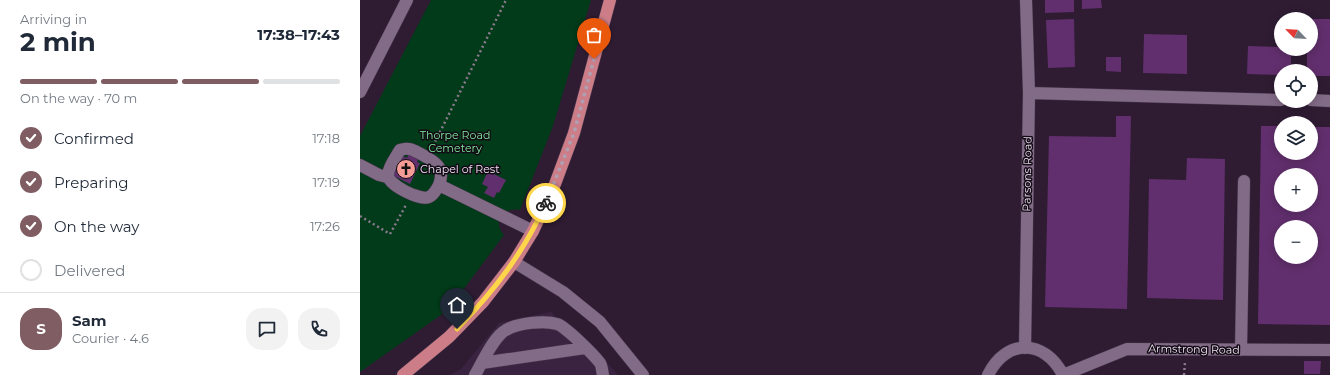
<!DOCTYPE html>
<html lang="en">
<head>
<meta charset="utf-8">
<style>
  body { margin:0; font-family:Montserrat,sans-serif; background:#f2f2f3; color:#1f2937; height:100vh; display:flex; flex-direction:column; font-size:15px; white-space:nowrap }
  * { box-sizing:border-box; margin:0 }
  p { font-size:13px; color:#747a83 }
  .icon { flex:none; width:22px; height:22px; fill:none; stroke:currentColor; stroke-width:2; stroke-linecap:round; stroke-linejoin:round }
  .map { position:relative; flex:1; overflow:hidden }
  .panel { display:flex; flex-direction:column; background:#fff; width:360px }
  .panel>* { flex:none }
  .needle { width:26px; rotate:295deg }
  .buttons { position:absolute; left:914px; top:12px; display:grid; gap:8px }
  .buttons a { display:grid; place-items:center; width:44px; height:44px; border-radius:50%; background:#fff; box-shadow:0 2px 10px #0003; font-size:20px }
  .pin { position:absolute; display:grid; place-items:center; width:34px; height:34px; color:#fff; margin:-41px -17px; border-radius:50% 50% 50% 0; rotate:-45deg; box-shadow:0 0 4px #0007 }
  .pin .icon { rotate:45deg }
  .courier { position:absolute; display:grid; place-items:center; width:40px; height:40px; margin:-20px; border:3px solid #ffd54a; border-radius:50%; background:#fff; color:#222; box-shadow:0 1px 5px #0007 }
  .head em { font-style:normal; font-weight:700 }
  .head div { display:flex; flex-direction:column-reverse }
  .head { display:flex; align-items:center; justify-content:space-between; height:68px; padding:0 20px }
  h1 { font-size:26px; font-weight:700; line-height:30px }
  .bar { display:grid; grid-template-columns:repeat(4,1fr); gap:6px 4px; align-content:center; height:48px; padding:0 20px }
  .bar i { height:5px; border-radius:3px; background:#e0e1e3 }
  .bar .selected { background:#7f5d62 }
  .bar p { grid-column:span 4 }
  .line { display:flex; align-items:center; gap:10px; padding:0 20px; border-top:1px solid #e0e1e3 }
  .line div { flex:1 }
  .round { display:grid; place-items:center; flex:none; width:42px; height:42px; border-radius:16px; background:#f2f2f3 }
  ol { padding:0 20px; list-style:none }
  li { display:flex; align-items:center; gap:12px; height:44px }
  li p { margin-inline-start:auto }
  li .icon { padding:4px; border-radius:50%; background:#7f5d62; color:#fff; stroke-width:4 }
  li:last-child { color:#747a83 }
  li i { width:22px; height:22px; border:2px solid #e0e1e3; border-radius:50% }
  main { display:flex; flex:1; min-height:0 }
  .map>svg:first-child { display:block }
</style>
</head>
<body>
<main>
<section class="panel">
<div class="head"><div><h1>2 min</h1><p>Arriving in</p></div><em>17:38–17:43</em></div>
<div class="bar"><i class="selected"></i><i class="selected"></i><i class="selected"></i><i></i><p>On the way · 70 m</p></div>
<ol>
<li><svg class="icon" aria-label="check" viewBox="0 0 24 24"><path d="M5 12l5 5 9-10"/></svg>Confirmed<p>17:18</p></li>
<li><svg class="icon" aria-label="check" viewBox="0 0 24 24"><path d="M5 12l5 5 9-10"/></svg>Preparing<p>17:19</p></li>
<li><svg class="icon" aria-label="check" viewBox="0 0 24 24"><path d="M5 12l5 5 9-10"/></svg>On the way<p>17:26</p></li>
<li><i></i>Delivered</li>
</ol>
<div class="line" style="height:72px"><b class="round" style="background:#7f5d62;color:#fff">S</b><div><b>Sam</b><p>Courier · 4.6</p></div><a class="round"><svg class="icon" aria-label="chat" viewBox="0 0 24 24"><path d="M4 5h16v11H9l-5 4z"/></svg></a><a class="round"><svg class="icon" aria-label="phone" viewBox="0 0 24 24"><path d="M5 4h4l2 5-3 2q2 4 5 5l2-3 5 2v4C11 20 4 13 5 4z"/></svg></a></div>
</section>
<div class="map">
<svg width="970" height="375" viewBox="0 0 970 375">
  <rect width="100%" height="100%" fill="#2f1c33"/>
  <path fill="#3a2340" d="M191,312l61,56 6,7h-168l11,-6 38,-46z"/>
  <path fill="#023b19" d="M71,0h160l-38,126 -33,84c-17,-3 -28,11 -16,25l-56,75 -88,62v-236z"/>
  <path fill="#612f6d" fill-rule="evenodd" d="M685,0h29v12l-29,1z
    M722,0h19l1,8 -20,1z
    M714,19l1,48 -27,1 -2,-48z
    M951,19h19v57h-19v-5h-4v-22h4z
    M784,34l43,1v39l-44,-1z
    M888,46l33,1v2h10v22h-10v4l-34,-1z
    M746,57h15v15l-15,-1z
    M756,116h15l-4,193 -82,-2 4,-171 67,1z
    M901,126h20v27h30v-26h19v198l-72,-1zM921,175h30v30h-30zM921,227h30v30h-30z
    M49,153l10,5 -2,4 3,1 -10,21 -18,-9 10,-19 5,2z
    M827,158l38,1 -2,141 -76,-2 2,-119 37,1z
    M128,171l18,9 -7,13 -2,-1 -3,6 -10,-5 4,-6 -6,-3z
    M944,361h17l-1,13h-16z"/>
  <g fill="none" stroke-linecap="round" stroke-linejoin="round">
    <defs>
      <path id="minor" d="M0,92l47,-92
        M669,93l252,7
        M951,100l19,1
        M0,165l19,10 8,2
        M79,185c7,-18 -5,-24 -18,-31 -8,-4 -12,-7 -21,-4 -4,7 -12,17 -12,25 0,10 32,26 41,22 5,-2 7,-7 10,-12l94,46
        M154,262l49,30 37,30 43,53
        M665,348l4,-255 -3,-93
        M881,350l3,-169
        M122,363l103,-15
        M115,375c7,-12 19,-39 31,-45 12,-7 38,-10 51,-6 9,3 37,31 43,39 2,3 2,8 3,12
        M628,375c18,-37 57,-36 75,0
        M703,375l64,-26 203,1"/>
      <path id="major" d="M43,375l46,-38 34,-35 31,-40 19,-31 22,-47 19,-51 36,-133"/>
    </defs>
    <use href="#minor" stroke="#46374b" stroke-width="13"/>
    <use href="#major" stroke="#46374b" stroke-width="13"/>
    <path stroke="#8b7b8f" stroke-width="2.5" stroke-dasharray="2 3" stroke-linecap="butt" d="M73,146l73,-146
      M0,216l30,18 16,-29
      M824,375l1,-13"/>
    <use href="#minor" stroke="#826b87" stroke-width="12"/>
    <use href="#major" stroke="#cc7d87" stroke-width="12"/>
  </g>
  <g fill="none" stroke-linecap="round" stroke-linejoin="round">
    <path stroke="#ae9fb1" stroke-width="4" stroke-dasharray="0 7.2" d="M186,203l28,-70 20,-74"/>
    <path stroke="#ffd54a" stroke-width="5" d="M97,329c38,-39 67,-77 89,-126"/>
  </g>
  <defs>
    <symbol id="church-disc" viewBox="-11 -11 22 22"><circle r="9.5" fill="#f59c96" stroke="#120a14"/><path d="M-1.2-6h2.4v3.5h3.3v2.4h-3.3V6h-2.4V-.1h-3.3v-2.4h3.3Z" fill="#111"/></symbol>
  </defs>
  <g fill-rule="evenodd">
    <use href="#church-disc" x="35" y="158" width="22" height="22"/>
  </g>
  <g text-anchor="middle" stroke-width="3" stroke-linejoin="round" paint-order="stroke">
    <g font-size="11" fill="#82ea9e" stroke="#120a14">
      <text x="95" y="139">Thorpe Road<tspan x="95" dy="13">Cemetery</tspan></text>
    </g>
    <g font-size="11" fill="#f2e6f5" stroke="#120a14" text-anchor="start">
      <text x="60" y="173">Chapel of Rest</text>
    </g>
    <g font-size="11" fill="#f2e6f5" stroke="#120a14">
      <text transform="translate(667 174) rotate(-89)" y="4">Parsons Road</text>
      <text transform="translate(834 349) rotate(1)" y="4">Armstrong Road</text>
    </g>
  </g>
</svg>
<div class="buttons">
<a><svg class="needle" viewBox="-14 -14 28 28"><path d="M0-13l5 13h-10z" fill="#e53935"/><path d="M0 13l5-13h-10z" fill="#747a83"/></svg></a>
<a><svg class="icon" aria-label="locate" viewBox="0 0 24 24"><circle cx="12" cy="12" r="6"/><path d="M12 2v4M12 18v4M2 12h4M18 12h4"/></svg></a>
<a><svg class="icon" aria-label="layers" viewBox="0 0 24 24"><path d="M12 4l9 5-9 5-9-5zM3 14l9 5 9-5"/></svg></a>
<a>+</a>
<a>−</a>
</div>
<div class="pin" style="left:234px;top:59px;background:#ea580c"><svg class="icon" aria-label="bag" viewBox="0 0 24 24"><path d="M5 8h14l-1 12H6zM9 8a3 3 0 0 1 6 0"/></svg></div>
<div class="pin" style="left:97px;top:329px;background:#1f2937"><svg class="icon" aria-label="home" viewBox="0 0 24 24"><path d="M3 11l9-7 9 7M6 9v11h12V9"/></svg></div>
<div class="courier" style="left:186px;top:203px"><svg class="icon" aria-label="bike" viewBox="0 0 24 24"><circle cx="6" cy="16" r="4"/><circle cx="18" cy="16" r="4"/><path d="M6 16l4-8h5l3 8M10 8l3 8H6M13 5h3"/></svg></div>
</div>
</main>
</body>
</html>
